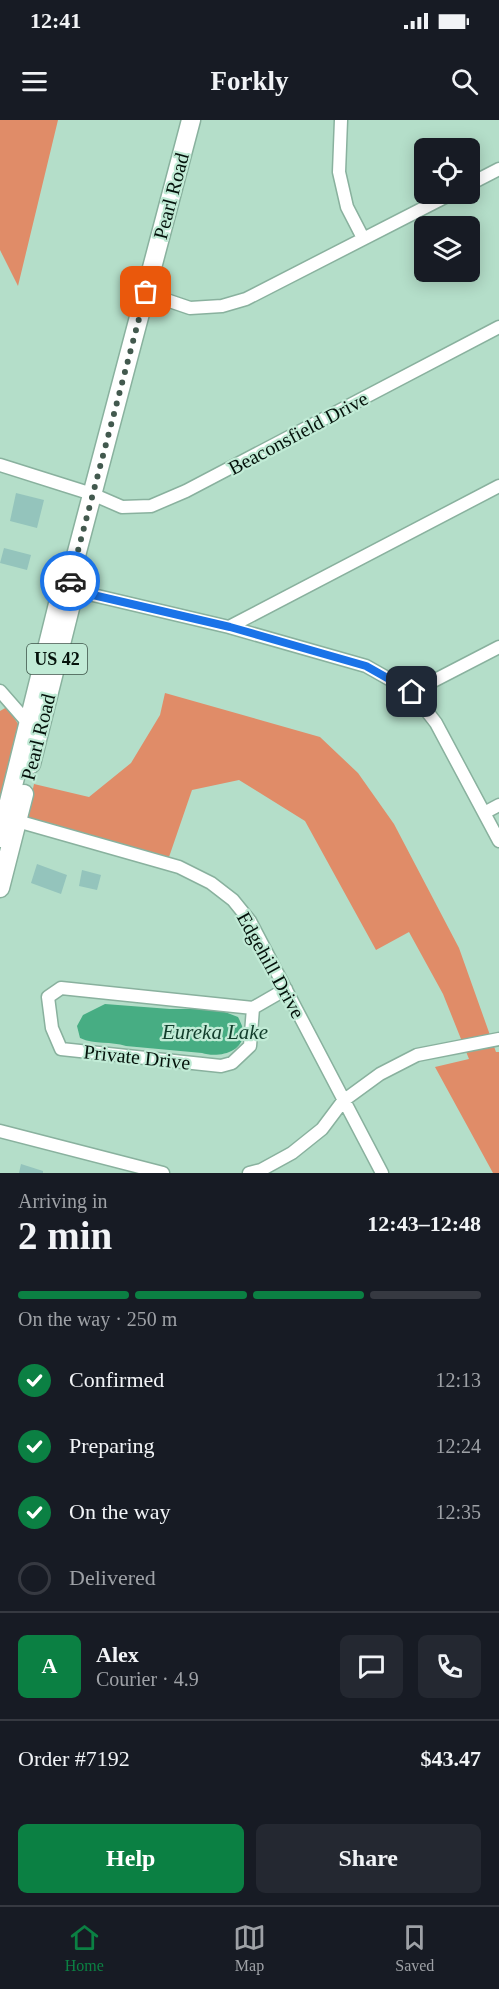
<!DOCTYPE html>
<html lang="en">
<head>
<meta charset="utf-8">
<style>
  body { margin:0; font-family:"Times New Roman",serif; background:#242831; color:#f1f3f6; height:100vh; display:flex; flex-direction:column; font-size:22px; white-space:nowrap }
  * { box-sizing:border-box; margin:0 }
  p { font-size:20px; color:#9ea1a6 }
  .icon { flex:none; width:33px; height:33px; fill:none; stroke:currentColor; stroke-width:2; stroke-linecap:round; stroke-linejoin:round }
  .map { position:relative; height:1053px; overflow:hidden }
  .sheet { display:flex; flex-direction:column; background:#171b24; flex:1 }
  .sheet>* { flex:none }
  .tools { position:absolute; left:414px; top:18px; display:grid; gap:12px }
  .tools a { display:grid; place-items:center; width:66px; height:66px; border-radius:9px; background:#171b24; box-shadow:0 3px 15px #0003; font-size:30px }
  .pin { position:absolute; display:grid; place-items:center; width:51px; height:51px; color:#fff; margin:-26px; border-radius:12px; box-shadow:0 3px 9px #0006 }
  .courier { position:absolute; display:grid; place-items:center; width:60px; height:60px; margin:-30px; border:4px solid #1a73e8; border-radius:50%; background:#fff; color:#222; box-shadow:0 2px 8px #0007 }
  .headline em { font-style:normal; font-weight:700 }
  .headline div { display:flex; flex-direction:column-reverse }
  .headline { display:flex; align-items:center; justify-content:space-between; height:102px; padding:0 18px }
  h1 { font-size:39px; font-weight:700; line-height:45px }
  .bar { display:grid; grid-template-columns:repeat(4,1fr); gap:9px 6px; align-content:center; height:72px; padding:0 18px }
  .bar i { height:8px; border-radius:4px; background:#363941 }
  .bar .current { background:#0b8043 }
  .bar p { grid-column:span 4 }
  .line { display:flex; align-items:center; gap:15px; padding:0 18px; border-top:2px solid #363941 }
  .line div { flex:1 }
  .round { display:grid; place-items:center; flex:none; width:63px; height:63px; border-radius:9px; background:#242831 }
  ol { padding:0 18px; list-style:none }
  li { display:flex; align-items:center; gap:18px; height:66px }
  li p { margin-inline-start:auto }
  li .icon { padding:6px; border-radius:50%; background:#0b8043; color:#fff; stroke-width:4 }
  li:last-child { color:#9ea1a6 }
  li i { width:33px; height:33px; border:3px solid #363941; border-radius:50% }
  .cta { display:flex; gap:12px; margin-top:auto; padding:12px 18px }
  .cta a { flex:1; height:69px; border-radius:9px; background:#0b8043; color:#fff; font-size:24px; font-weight:700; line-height:69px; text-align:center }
  .cta a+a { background:#242831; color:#f1f3f6 }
  .status { display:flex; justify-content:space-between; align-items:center; height:42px; padding:0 30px; background:#171b24; direction:ltr }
  .status svg { height:16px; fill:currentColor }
  header { display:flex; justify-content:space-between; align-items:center; height:78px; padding:0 18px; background:#171b24; font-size:27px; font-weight:700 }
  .dock { display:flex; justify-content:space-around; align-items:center; height:84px; border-top:2px solid #363941; background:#171b24; font-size:16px; color:#9ea1a6 }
  .dock a { display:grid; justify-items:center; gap:3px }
  .dock .current { color:#0b8043 }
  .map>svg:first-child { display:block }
</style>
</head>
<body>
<div class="status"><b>12:41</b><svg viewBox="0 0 49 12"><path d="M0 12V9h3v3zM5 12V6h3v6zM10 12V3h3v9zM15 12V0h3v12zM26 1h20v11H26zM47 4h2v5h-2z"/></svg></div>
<header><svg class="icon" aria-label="menu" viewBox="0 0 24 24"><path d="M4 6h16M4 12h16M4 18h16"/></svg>Forkly<svg class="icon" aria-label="search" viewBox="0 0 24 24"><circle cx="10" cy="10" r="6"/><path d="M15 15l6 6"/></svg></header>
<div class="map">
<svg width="499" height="1053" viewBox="0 0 499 1053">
  <rect width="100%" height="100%" fill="#b4dec9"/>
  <path fill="#e08c68" d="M0,0h58l-40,166 -18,-36z
    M165,573l155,44 38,36 36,51 65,124 37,104h3v121h-6l-58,-106 34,-8 -26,-65 -34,-62 -33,18 -71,-129 -66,-41 -47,10 -23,67 -143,-38 8,-35 55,13 42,-34 29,-48z
    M7,587l13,20 -20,70v-86z"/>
  <path fill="#47ad83" d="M105,884l65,5h47l21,8c2,4 5,10 5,14 2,22 -26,27 -41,22l-76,-7c-15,-5 -31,-1 -46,-8l-3,-12 6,-11z"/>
  <path fill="#94c4bc" d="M16,373l28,7 -7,28 -27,-7z
    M4,428l27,7 -4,15 -27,-7z
    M37,744l30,11 -6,19 -30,-11z
    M82,750l19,5 -4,15 -18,-4z
    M21,1044l22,7v2h-24z"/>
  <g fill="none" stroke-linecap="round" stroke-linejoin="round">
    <defs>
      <path id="minor" d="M341,0l-2,52 8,35 16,31
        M470,64l29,-15
        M146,173l44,15 32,-2 24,-7 205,-105
        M0,345l92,29 30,13 29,-1 35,-15 313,-164
        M68,466l25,9 136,32 137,39 46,26 24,31 63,118
        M229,507l270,-141
        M0,571l28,32
        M412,572l87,-45
        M484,693l15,-8
        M17,701l162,46 32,16 22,17 17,21 132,252
        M253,888l-3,38 -18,17 -11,3 -160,-17 -9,-21 -4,-31 13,-9 192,20 33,-19
        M0,1011l163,42
        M249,1053l12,-3 31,-17 30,-24 21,-28 37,-27 37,-19 82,-16"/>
      <path id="primary" d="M31,644l41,-164 -4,-14
        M0,718l60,-242 8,-10 123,-466
        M0,768l24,-94"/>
    </defs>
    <use href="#minor" stroke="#89b19e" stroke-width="15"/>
    <use href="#primary" stroke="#89b19e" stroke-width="21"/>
    <use href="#minor" stroke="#fff" stroke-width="12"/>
    <use href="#primary" stroke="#fff" stroke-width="18"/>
  </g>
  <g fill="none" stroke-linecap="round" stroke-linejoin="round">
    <path stroke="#42594e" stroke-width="6" stroke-dasharray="0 10.8" d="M70,461l76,-289"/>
    <path stroke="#1a73e8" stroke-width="8" d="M70,461l-2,5 25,9 137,32 136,39 46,26"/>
  </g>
  <g text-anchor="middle" stroke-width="4.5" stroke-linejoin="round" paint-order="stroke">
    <rect fill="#c1ebd6" stroke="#3d5348" stroke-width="1.5" x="27" y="524" width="60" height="30" rx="4.5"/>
    <g font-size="18" font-weight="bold" fill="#04120b">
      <text x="57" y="545">US 42</text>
    </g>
    <g font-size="20" fill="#04120b" stroke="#c1ebd6">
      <text transform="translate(171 76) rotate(-75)" y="7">Pearl Road</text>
      <text transform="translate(298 313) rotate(-28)" y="7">Beaconsfield Drive</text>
      <text transform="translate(38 617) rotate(-76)" y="7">Pearl Road</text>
      <text transform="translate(271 845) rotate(61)" y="7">Edgehill Drive</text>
      <text transform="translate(137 937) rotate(6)" y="7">Private Drive</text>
    </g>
    <g font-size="21" font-style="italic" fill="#123e2c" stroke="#c1ebd6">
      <text x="215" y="919">Eureka Lake</text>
    </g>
  </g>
</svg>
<div class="tools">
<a><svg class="icon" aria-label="locate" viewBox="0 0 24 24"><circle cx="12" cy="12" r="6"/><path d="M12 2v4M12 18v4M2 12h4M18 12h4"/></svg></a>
<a><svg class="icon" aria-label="layers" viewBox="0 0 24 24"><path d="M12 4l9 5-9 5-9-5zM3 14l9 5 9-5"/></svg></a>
</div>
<div class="pin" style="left:146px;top:172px;background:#ea580c"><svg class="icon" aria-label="bag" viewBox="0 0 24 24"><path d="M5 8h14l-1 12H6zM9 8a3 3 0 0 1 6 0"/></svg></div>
<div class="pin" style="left:412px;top:572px;background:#1f2937"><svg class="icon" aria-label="home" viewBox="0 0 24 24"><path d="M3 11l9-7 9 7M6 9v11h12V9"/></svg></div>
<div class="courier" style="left:70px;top:461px"><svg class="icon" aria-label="car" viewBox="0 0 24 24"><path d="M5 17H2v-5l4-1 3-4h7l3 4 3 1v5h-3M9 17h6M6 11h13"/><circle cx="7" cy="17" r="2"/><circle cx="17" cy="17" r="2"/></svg></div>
</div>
<section class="sheet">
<div class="headline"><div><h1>2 min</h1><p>Arriving in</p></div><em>12:43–12:48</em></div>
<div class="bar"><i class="current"></i><i class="current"></i><i class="current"></i><i></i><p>On the way · 250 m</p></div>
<ol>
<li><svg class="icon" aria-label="check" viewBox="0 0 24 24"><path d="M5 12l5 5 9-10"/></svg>Confirmed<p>12:13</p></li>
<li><svg class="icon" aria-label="check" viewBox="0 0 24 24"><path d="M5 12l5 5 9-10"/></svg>Preparing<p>12:24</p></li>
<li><svg class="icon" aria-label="check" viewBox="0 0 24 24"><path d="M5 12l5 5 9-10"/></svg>On the way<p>12:35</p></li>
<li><i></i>Delivered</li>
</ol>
<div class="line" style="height:108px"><b class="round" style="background:#0b8043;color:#fff">A</b><div><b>Alex</b><p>Courier · 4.9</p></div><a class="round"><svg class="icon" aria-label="chat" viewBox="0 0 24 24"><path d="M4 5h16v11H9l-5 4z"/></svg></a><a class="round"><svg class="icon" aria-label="phone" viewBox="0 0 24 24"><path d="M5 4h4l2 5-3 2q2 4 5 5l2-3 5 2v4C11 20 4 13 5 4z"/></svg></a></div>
<div class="line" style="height:78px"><div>Order #7192</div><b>$43.47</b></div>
<div class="cta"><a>Help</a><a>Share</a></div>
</section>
<nav class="dock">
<a class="current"><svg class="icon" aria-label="home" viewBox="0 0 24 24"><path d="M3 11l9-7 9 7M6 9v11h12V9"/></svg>Home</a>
<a><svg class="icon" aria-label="map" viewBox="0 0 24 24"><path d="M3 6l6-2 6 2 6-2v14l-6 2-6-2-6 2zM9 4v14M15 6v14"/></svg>Map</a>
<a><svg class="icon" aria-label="saved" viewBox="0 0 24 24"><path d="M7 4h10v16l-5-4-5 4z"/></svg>Saved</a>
</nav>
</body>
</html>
